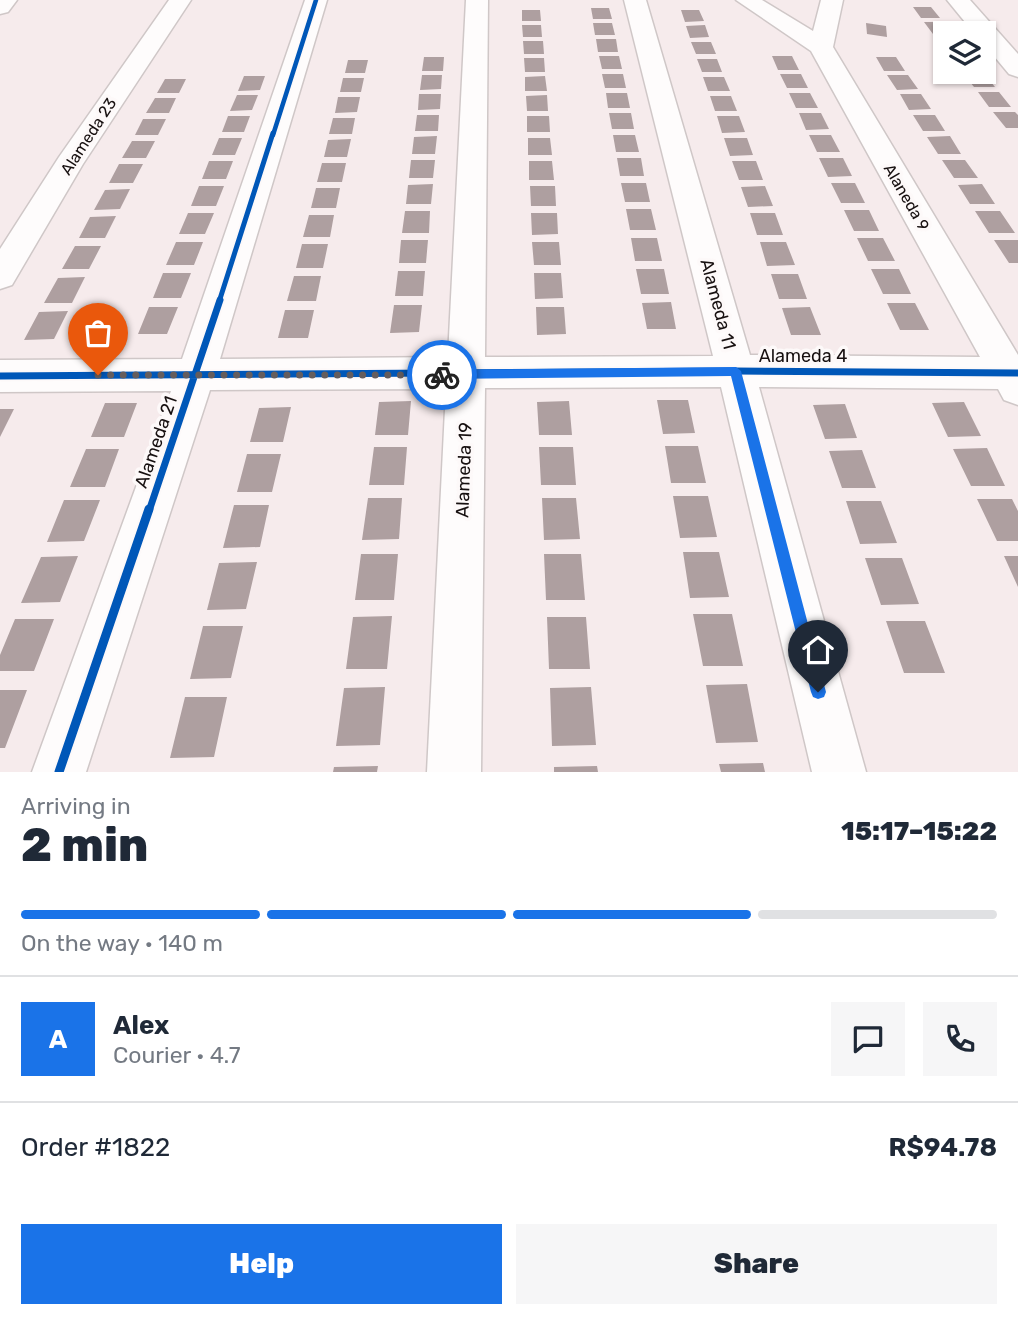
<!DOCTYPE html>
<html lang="en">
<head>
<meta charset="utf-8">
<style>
  body { margin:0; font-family:Rubik,sans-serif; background:#f6f6f7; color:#1f2937; height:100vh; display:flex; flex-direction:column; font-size:26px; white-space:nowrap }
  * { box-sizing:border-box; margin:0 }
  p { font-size:23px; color:#747a83 }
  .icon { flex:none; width:38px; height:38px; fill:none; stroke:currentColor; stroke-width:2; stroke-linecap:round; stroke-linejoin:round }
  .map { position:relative; height:772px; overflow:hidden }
  .sheet { display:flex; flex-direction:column; background:#fff; flex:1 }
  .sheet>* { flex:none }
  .tools { position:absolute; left:933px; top:21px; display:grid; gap:14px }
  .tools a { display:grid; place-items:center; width:63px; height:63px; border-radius:0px; background:#fff; box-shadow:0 2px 5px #0004; font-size:35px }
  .pin { position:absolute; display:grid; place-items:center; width:60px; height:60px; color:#fff; margin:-72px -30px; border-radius:50% 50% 50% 0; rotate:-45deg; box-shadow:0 0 7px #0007 }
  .pin .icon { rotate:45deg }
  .courier { position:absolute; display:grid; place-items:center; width:70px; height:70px; margin:-35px; border:5px solid #1a73e8; border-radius:50%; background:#fff; color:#222; box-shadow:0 2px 9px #0007 }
  .head em { font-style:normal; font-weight:800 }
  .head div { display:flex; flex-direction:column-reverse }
  .head { display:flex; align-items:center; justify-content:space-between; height:119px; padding:0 21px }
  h1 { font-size:46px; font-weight:800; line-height:52px }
  .bar { display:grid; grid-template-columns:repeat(4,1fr); gap:10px 7px; align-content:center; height:84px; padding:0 21px }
  .bar i { height:9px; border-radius:5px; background:#e0e1e3 }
  .bar .active { background:#1a73e8 }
  .bar p { grid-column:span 4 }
  .line { display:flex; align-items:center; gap:18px; padding:0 21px; border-top:2px solid #e0e1e3 }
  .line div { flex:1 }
  .round { display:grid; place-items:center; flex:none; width:74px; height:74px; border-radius:0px; background:#f6f6f7 }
  .button { display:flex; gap:14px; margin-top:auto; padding:14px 21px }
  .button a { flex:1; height:80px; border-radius:0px; background:#1a73e8; color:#fff; font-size:28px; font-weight:800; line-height:80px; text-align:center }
  .button a+a { background:#f6f6f7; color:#1f2937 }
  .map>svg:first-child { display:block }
</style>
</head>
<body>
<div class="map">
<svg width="1018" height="772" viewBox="0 0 1018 772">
  <rect width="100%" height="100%" fill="#f6ebec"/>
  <path fill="#ae9fa0" d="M913,7h18l9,11h-19z
    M591,8h18l3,11h-19z
    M522,10h18l1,11h-19z
    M681,10h18l5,11 -19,1z
    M924,22h19l9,11 -19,1z
    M593,23h19l3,12h-20z
    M866,23l20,3 1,11 -20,-3z
    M522,25h19l1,12h-19z
    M705,25l4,12 -19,1 -4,-12z
    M596,39h20l2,13h-20z
    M523,41h20l1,13h-20z
    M691,42h20l5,12h-20z
    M599,56h20l3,13h-20z
    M772,56h20l7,14h-21z
    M424,57h20l-1,14h-21z
    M876,57h20l9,14h-21z
    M524,58h20l1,14h-20z
    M697,59h20l5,13h-20z
    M348,60h20l-3,13h-20z
    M963,73h21l11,14h-21z
    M602,74h21l3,14h-21z
    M780,74h21l7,14h-21z
    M422,75h20l-1,14 -21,1z
    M887,75h21l10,14 -21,1z
    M244,76h21l-5,14 -22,1z
    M545,76l2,15h-22v-14z
    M703,77h21l6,14h-22z
    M343,78h21l-3,14h-21z
    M165,79h21l-7,14h-22z
    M978,92h21l12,15h-22z
    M606,93h21l3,15h-22z
    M789,93h21l8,15h-22z
    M419,94h22l-1,15 -22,1z
    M900,94h21l10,15 -22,1z
    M237,95h21l-6,15 -22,1z
    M547,95l1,16h-21l-1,-15z
    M710,96h21l6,15h-22z
    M338,97h22l-3,15 -22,1z
    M155,98h21l-7,15h-23z
    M993,112h22l3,3v13h-12z
    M609,113h22l3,16h-22z
    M799,113h22l8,16 -23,1z
    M417,115h22l-1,16h-23z
    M913,115h22l10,16h-22z
    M228,116h22l-6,16h-22z
    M527,116h22l1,16h-23z
    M717,116h22l6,16 -23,1z
    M333,118h22l-3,16h-23z
    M143,119h23l-8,16h-23z
    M613,135h22l4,17h-23z
    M809,135h22l9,17h-23z
    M437,136l-2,18h-23l2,-17z
    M950,136l11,18h-23l-11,-17z
    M219,138h23l-7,17h-23z
    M528,138h22l2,17h-24z
    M724,138h23l6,17 -23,1z
    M351,139l-4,18h-23l4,-17z
    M132,141h23l-9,17h-24z
    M617,158h24l3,18h-24z
    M819,158h24l9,18 -24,1z
    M411,160h24l-2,18h-24z
    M942,160h23l13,18h-24z
    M209,161h24l-7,18h-24z
    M529,161h23l2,19h-25z
    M732,161h24l7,19h-24z
    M322,163h24l-4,19h-25z
    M119,164h24l-10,19h-24z
    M621,183h25l4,19h-25z
    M831,183h24l10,20h-24z
    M433,184l-2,20h-25l2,-19z
    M982,184l13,20h-25l-12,-19z
    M199,186h25l-8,20h-25z
    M530,186h25l1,20h-25z
    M765,186l8,20 -25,1 -7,-20z
    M316,188h24l-4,20h-25z
    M130,189l-10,20 -26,1 11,-20z
    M626,209h25l5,21h-26z
    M844,210h25l10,21h-25z
    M405,211h25l-1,22h-27z
    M975,211h25l15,22h-26z
    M188,213h26l-9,21h-26z
    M531,213h26l1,21 -26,1z
    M750,213h25l8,22h-26z
    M309,215h25l-4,22h-27z
    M116,216l-11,22h-26l11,-21z
    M631,238h26l5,23h-27z
    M857,238h26l12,23h-27z
    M401,240h27l-2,23h-27z
    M994,240h24v23h-9z
    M176,242h27l-9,23h-28z
    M532,242h27l2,23h-27z
    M760,242h26l9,23 -28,1z
    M302,244h26l-5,24h-27z
    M75,246h26l-12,23h-27z
    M636,269h28l5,25h-28z
    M871,269h28l12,25h-28z
    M398,271h27l-2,25h-28z
    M163,273h28l-10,25h-28z
    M534,273h27l2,25 -28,1z
    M771,274h27l9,25h-28z
    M294,276h27l-5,25h-29z
    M85,277l-13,26h-28l14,-25z
    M671,302l5,27h-29l-5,-26z
    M887,303h28l14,27h-29z
    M394,305h28l-3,27 -29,1z
    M149,307h29l-11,27h-29z
    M536,307h28l2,27 -29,1z
    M810,307l11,28h-30l-9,-27z
    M285,310h29l-6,28h-30z
    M68,311l-14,28 -30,1 15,-28z
    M657,400h31l7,33 -32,1z
    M411,401l-3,34h-33l4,-33z
    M569,401l3,34h-33l-2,-33z
    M964,402l17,34 -33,1 -16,-34z
    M105,403h32l-13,34h-33z
    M845,404l12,34 -32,1 -12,-34z
    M291,407l-8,35h-33l9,-34z
    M0,409h14l-14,28z
    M665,446h33l8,37h-35z
    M374,447h33l-3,38h-35z
    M539,447h34l3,38h-35z
    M987,448l18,38h-34l-18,-37z
    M86,449h33l-14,38h-35z
    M862,450l14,38h-34l-13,-37z
    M247,454h34l-9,38h-35z
    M673,496h35l9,41 -37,1z
    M368,498h34l-3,41 -37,1z
    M542,498h34l4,41 -36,1z
    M977,499h35l6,12v30h-21z
    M64,500h36l-16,41 -37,1z
    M846,501h35l16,42 -37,1z
    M234,505h35l-9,42 -37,1z
    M683,552h36l10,45 -39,1z
    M361,554h37l-4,46h-39z
    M544,554h37l4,46h-39z
    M78,556l-18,46 -39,1 20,-46z
    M1004,556h14v31z
    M865,558h37l17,46 -38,1z
    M257,562l-11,47 -39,1 12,-47z
    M693,614h39l11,52h-40z
    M392,616l-5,53h-41l7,-52z
    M547,617h39l4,52h-41z
    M15,619h39l-20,52h-34v-16z
    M886,621h39l20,52h-41z
    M203,626h40l-12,52 -41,1z
    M747,684l11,58 -42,1 -10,-58z
    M385,687l-5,58 -44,1 8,-58z
    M591,687l5,58 -44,1 -2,-58z
    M0,690h27l-22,58h-5z
    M185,697h42l-13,60 -44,1z
    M763,763l2,9h-44l-2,-8z
    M378,766l-1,6h-44l1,-5z
    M597,766l1,6h-44v-5z"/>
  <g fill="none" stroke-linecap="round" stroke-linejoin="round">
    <defs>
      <path id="minor" d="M0,0h17l-9,12 -8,2z
        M169,0h22l-108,164 -71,121 -12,4v-40l59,-92z
        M305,0h22l-107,359 228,-2 18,-357h22l-3,357 228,-1 -89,-356h22l104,355 230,2 -169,-306 -75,-51h26l51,31 8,-31h22l-10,47 185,308v50l-14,-5 -6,-11 -239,-2 107,385h-54l-91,-385 -236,1 -4,384h-54l19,-383 -236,1 -124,382h-54l139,-381 -171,1v-32l182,-1z
        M947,0h23l48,54v23l-9,-3 -25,-30v-11h-10z"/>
    </defs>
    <use href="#minor" stroke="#cfc7c7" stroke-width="3"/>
    <use href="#minor" fill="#fefcfc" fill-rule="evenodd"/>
    <defs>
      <path id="cycleway-far3" d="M273,135l43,-135"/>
      <path id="cycleway-far2" d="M219,302l54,-169"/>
      <path id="cycleway-far1" d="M0,376l736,-5 282,2
        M149,511l71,-211"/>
      <path id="cycleway" d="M59,772l90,-263"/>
    </defs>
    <use href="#cycleway-far3" stroke="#fdf9f9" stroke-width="7"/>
    <use href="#cycleway-far2" stroke="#fdf9f9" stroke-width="9"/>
    <use href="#cycleway-far1" stroke="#fdf9f9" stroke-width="11"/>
    <use href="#cycleway" stroke="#fdf9f9" stroke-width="13"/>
    <use href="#cycleway-far3" stroke="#0057b8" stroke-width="4.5"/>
    <use href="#cycleway-far2" stroke="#0057b8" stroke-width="5"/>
    <use href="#cycleway-far1" stroke="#0057b8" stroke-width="7"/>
    <use href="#cycleway" stroke="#0057b8" stroke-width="9"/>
  </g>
  <path fill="#1a73e8" d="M736,367l5,4 85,321 -2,5 -6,2 -5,-2 -2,-5 -80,-316 -289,3 -6,-4 6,-5z"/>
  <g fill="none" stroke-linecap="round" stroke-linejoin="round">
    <path stroke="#655d5d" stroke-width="7" stroke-dasharray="0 12.6" d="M98,375h344"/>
  </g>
  <g text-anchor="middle" stroke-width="7" stroke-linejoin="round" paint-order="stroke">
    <g font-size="16" fill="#171010" stroke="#fdf9f9">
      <text transform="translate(88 136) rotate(-57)" y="6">Alameda 23</text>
      <text transform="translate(907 197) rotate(60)" y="6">Alaneda 9</text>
    </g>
    <g font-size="18" fill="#171010" stroke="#fdf9f9">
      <text transform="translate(718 304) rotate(75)" y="6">Alameda 11</text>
      <text x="803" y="362">Alameda 4</text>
      <text transform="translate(156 442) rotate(-71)" y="6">Alameda 21</text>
      <text transform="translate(464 470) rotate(-88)" y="6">Alameda 19</text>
    </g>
  </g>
</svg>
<div class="tools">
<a><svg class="icon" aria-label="layers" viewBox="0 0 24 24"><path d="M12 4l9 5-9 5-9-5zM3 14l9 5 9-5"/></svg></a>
</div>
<div class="pin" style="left:98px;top:375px;background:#ea580c"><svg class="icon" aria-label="bag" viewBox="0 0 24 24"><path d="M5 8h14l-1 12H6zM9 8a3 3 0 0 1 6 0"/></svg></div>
<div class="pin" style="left:818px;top:692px;background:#1f2937"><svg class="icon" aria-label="home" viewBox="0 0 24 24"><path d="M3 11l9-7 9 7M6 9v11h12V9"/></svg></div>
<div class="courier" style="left:442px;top:375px"><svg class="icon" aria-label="bike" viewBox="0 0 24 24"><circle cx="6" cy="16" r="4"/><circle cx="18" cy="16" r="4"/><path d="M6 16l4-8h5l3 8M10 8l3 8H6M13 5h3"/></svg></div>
</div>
<section class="sheet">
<div class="head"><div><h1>2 min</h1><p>Arriving in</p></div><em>15:17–15:22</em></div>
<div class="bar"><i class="active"></i><i class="active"></i><i class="active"></i><i></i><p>On the way · 140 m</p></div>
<div class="line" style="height:126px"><b class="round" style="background:#1a73e8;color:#fff">A</b><div><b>Alex</b><p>Courier · 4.7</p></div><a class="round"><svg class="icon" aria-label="chat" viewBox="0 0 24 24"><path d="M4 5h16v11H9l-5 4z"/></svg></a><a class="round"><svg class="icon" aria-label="phone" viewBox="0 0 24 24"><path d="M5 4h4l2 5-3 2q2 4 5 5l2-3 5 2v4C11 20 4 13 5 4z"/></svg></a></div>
<div class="line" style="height:91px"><div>Order #1822</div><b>R$94.78</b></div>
<div class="button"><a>Help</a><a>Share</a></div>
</section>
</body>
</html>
